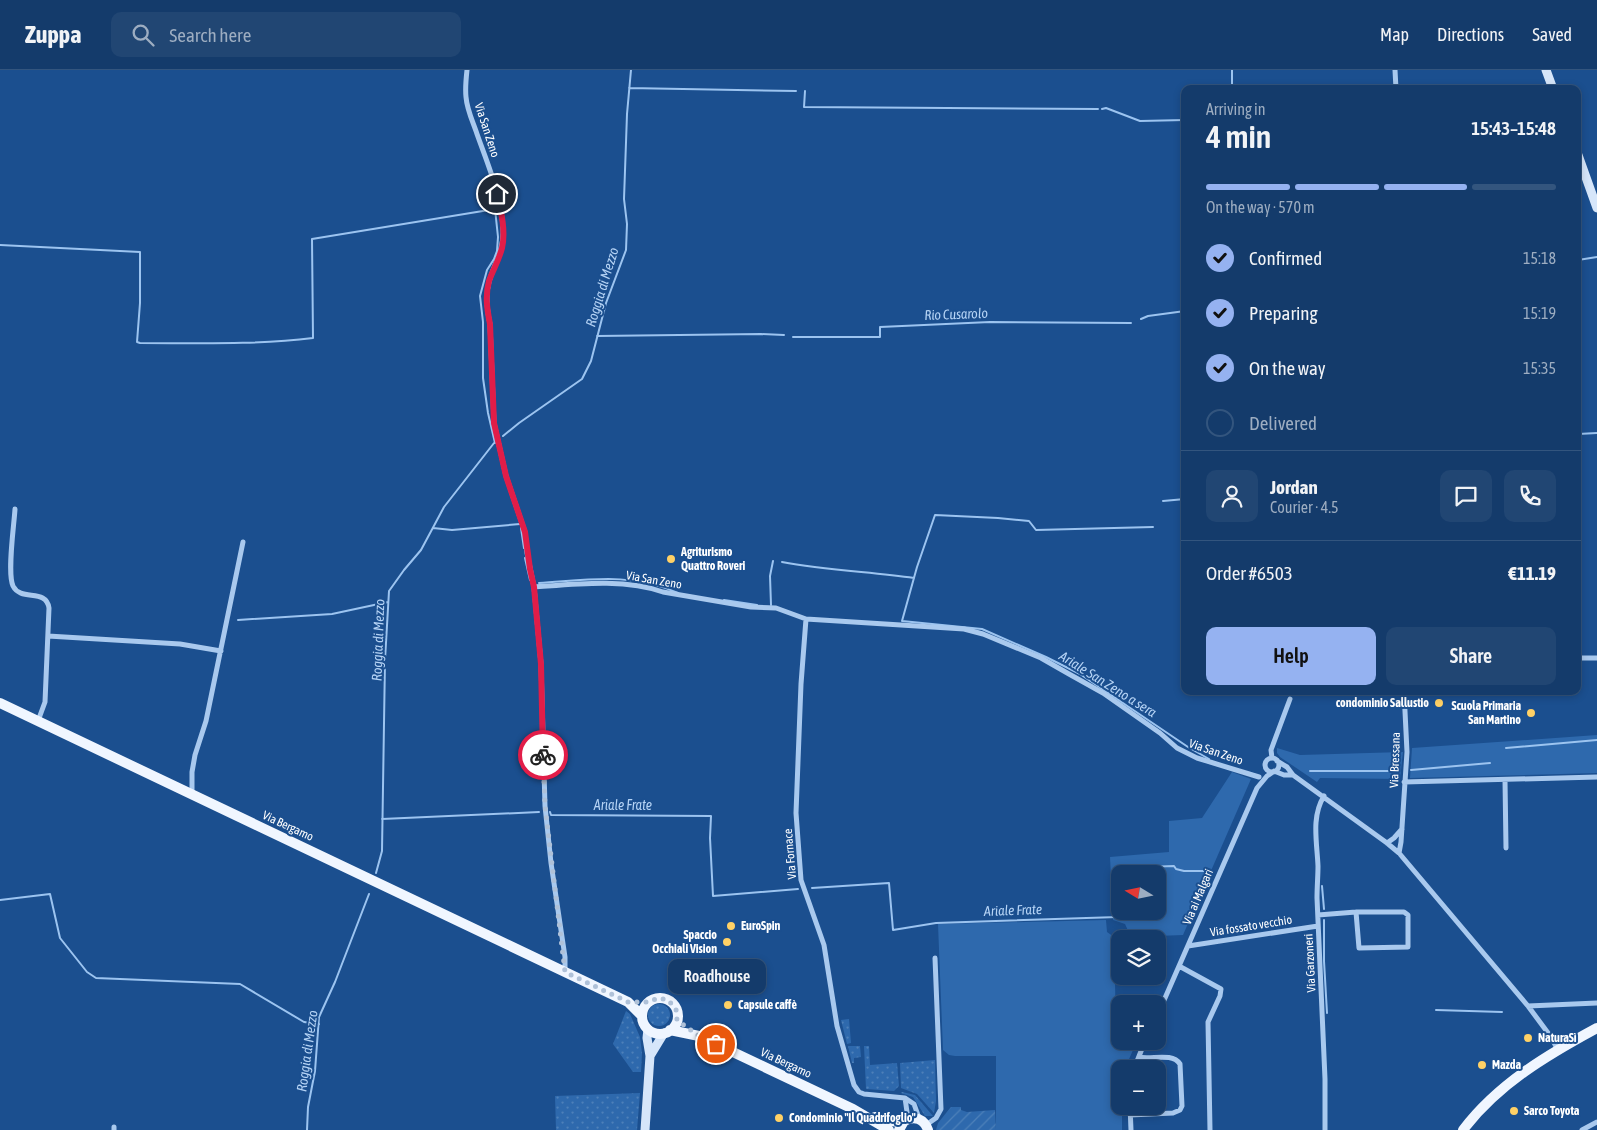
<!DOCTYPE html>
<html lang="en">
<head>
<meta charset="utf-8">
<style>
  body { margin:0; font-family:"Asap Condensed",sans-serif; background:#214673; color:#f1f3f6; height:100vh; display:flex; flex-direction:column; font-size:19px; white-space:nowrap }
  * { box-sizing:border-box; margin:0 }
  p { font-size:16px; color:#9dadc1 }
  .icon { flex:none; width:28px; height:28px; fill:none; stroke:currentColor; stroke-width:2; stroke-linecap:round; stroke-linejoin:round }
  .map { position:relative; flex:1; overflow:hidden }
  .sheet { position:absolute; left:1181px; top:15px; width:400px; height:610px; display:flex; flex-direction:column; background:#143b6b; border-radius:10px; box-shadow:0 2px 8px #0003,0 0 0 1px #33557e }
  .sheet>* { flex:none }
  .needle { width:32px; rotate:280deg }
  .buttons { position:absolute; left:1111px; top:795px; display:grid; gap:10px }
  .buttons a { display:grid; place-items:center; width:55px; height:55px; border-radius:10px; background:#143b6b; box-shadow:0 2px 8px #0003,0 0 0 1px #33557e; font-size:25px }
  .pin { position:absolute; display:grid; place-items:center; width:42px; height:42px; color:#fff; margin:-21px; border:2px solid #fff; border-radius:50%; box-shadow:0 1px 5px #0007 }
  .courier { position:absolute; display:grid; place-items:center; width:50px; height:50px; margin:-25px; border:4px solid #e11d48; border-radius:50%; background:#fff; color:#222; box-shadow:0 1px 6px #0007 }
  .bubble { position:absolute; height:35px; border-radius:10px; background:#143b6b; box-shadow:0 2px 8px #0003,0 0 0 1px #33557e; font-size:16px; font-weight:600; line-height:35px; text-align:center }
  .headline em { font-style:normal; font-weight:600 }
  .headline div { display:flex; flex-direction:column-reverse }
  .headline { display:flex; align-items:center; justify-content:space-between; height:85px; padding:0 25px }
  h1 { font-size:32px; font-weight:600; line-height:38px }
  .bar { display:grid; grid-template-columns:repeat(4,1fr); gap:8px 5px; align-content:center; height:60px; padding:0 25px }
  .bar i { height:6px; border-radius:4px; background:#33557e }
  .bar .current { background:#95b2f1 }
  .bar p { grid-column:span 4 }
  .line { display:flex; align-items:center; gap:12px; padding:0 25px; border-top:1px solid #33557e }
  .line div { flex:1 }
  .round { display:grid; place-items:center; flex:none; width:52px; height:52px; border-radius:10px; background:#214673 }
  ol { padding:0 25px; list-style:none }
  li { display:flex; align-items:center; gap:15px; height:55px }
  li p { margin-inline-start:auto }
  li .icon { padding:5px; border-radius:50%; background:#95b2f1; color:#111; stroke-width:4 }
  li:last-child { color:#9dadc1 }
  li i { width:28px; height:28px; border:2px solid #33557e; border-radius:50% }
  .primary-button { display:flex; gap:10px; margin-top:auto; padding:10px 25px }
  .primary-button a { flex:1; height:58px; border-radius:10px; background:#95b2f1; color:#111; font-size:20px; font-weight:600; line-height:58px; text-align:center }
  .primary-button a+a { background:#214673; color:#f1f3f6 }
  header { display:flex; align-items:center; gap:30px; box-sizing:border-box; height:70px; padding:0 25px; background:#143b6b; border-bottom:1px solid #33557e }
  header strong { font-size:24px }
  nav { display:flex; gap:28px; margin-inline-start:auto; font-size:18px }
  .search { width:350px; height:45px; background:#214673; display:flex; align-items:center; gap:12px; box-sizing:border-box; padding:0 18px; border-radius:10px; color:#9dadc1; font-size:19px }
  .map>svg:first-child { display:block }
</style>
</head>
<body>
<header>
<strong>Zuppa</strong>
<div class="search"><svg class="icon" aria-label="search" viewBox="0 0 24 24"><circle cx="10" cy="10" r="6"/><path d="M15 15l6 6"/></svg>Search here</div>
<nav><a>Map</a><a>Directions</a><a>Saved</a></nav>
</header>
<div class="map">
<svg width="1597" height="1060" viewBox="0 0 1597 1060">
  <defs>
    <pattern id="grass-dots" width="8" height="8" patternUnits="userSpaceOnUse" patternTransform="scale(1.25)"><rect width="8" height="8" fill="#2e69ad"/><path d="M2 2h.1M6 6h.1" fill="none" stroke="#4d80b9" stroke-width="1.8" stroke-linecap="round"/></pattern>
    <pattern id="garden-furrows" width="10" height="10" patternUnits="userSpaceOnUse" patternTransform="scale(1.25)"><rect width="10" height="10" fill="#2e69ad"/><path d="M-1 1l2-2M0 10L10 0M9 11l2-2" fill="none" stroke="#4d80b9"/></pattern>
  </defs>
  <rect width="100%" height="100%" fill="#1b4f8f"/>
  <path fill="url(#grass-dots)" d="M648 945a11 11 0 1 1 22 0a11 11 0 1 1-22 0Z
    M626,941l4,3 10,23 2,16 -1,19h-8l-20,-28z
    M849,949l2,24 -4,1 -6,-24z
    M848,976h12l1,11 -7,1v5h-2z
    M864,976h5l1,19 27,-2 2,23 -5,5 -28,-2z
    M935,990l1,41 -2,12 -17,-19 -16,-6 -1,-25z
    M902,1022l13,3 18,21h-8l-12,-19 -12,-4z
    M640,1023l-3,37h-81l-1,-34z"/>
  <path fill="#2e69ad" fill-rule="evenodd" d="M1597,665v38l-187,5 2,-30z
    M1277,678l23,7 103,-3 -3,27 -80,-1 -3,4 -37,-25 -3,-4z
    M1232,702l19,7 -68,156 -52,2 -6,-13 -12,-4 -3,-63 59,-5v-31l33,-3zM1120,804h38v37h-38z
    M1106,850l1,12 7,5 2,91h4v13h17l-11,25h-4v3h-2v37h2v24h-126v-74h-41l-6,-1 -6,-5 -5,-126z"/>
  <path fill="url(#garden-furrows)" d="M951,1037h10v3l6,2 28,-2 1,20h-60l2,-7z"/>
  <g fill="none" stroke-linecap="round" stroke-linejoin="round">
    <path stroke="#9cc4f0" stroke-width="2" d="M629,18l167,3
      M1232,19v-19
      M805,21l-1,16 294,2
      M1102,39l4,-1 34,13 45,-1
      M0,175l140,7v51l-3,39 3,1c58,0 116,2 173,-5l-1,-99 183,-30 3,28 -1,14 -3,8 -7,11 -7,26 3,26v56l5,35 7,30
      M1578,190l19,-3
      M1141,249l7,-3 37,-5
      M597,266l164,-2 23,1
      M793,267h87v-10l110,-5 141,1
      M1578,364l19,-1
      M503,366l16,-13 63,-44 9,-18 15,-58 20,-53 1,-26 -3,-25 3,-85 4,-44
      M1163,431l22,-2
      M1153,457l-117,3 -7,-9 -31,-3 -63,-3 -18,52 -15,54 80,8 64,28 34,17 108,73 21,12
      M433,458l19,2 68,-6
      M521,458l3,20
      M525,488l5,22
      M782,492c43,8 88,10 132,16
      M539,513c50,-3 91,-11 139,10
      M724,530l33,5
      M771,535l-1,-29 3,-15
      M238,550l94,-6 56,-12
      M1506,678l91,-8
      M1411,700l79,-7
      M1310,701h89
      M550,742l1,3 160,1 -1,22 3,58 85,-7
      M382,749l157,-7
      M376,803l6,-22 3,-191 4,-69 15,-21 17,-20 23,-43 50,-64
      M1322,816l2,23
      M812,818l77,-5 4,47 43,-7 182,-6 -2,-49 58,-2 2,3 8,2h22
      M0,830l50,-6 10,44 27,34 9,6 144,6 64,38 15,2
      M1324,850v41l3,52
      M1436,940l66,2
      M307,1060l1,-23 7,-36 4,-54 16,-35 34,-88"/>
    <path stroke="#a9c9ee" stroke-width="5" d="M467,0c-1,9 -2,18 -1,27 1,13 7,25 11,37 11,31 25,63 26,96 1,20 -9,34 -14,52 -4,14 -2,28 1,42l4,99 12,53 19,56 2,21 7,34c41,-3 91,-9 129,5l88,15 25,1 30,11 158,10 19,5 58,24 28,16 34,19 57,40 17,15 20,10 62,19
      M1395,0l1,19
      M15,439c-1,17 -8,64 -2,77 8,16 33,2 36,22l-4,94 -7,19
      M534,517l7,77 4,142 6,57 14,94v14
      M806,549l-5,65 -5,129 5,67 23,65 13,81 17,59 5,7 5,2 41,4 9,6 5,14
      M48,566l132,8 41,7
      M1578,588h19
      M1272,688l-1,-8 19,-51
      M1265 695a7 7 0 1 1 14 0a7 7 0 1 1-14 0Z
      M1277,691l10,6 6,8 94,68 12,10 129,153 23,31 7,13
      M1274,701l10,4h9
      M1505,710l1,68
      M1404,712l193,-5
      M192,724v-22l3,-17 11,-34 37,-179
      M1324,726c-13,21 -7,46 -6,70 0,10 -1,21 -1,32l8,181v51
      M1387,773l7,-5 8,-9
      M1399,783l2,-11 6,-90 -3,-61
      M1318,845l38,-3h48l4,3v32l-49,1 -3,-36
      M1188,876l130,-20
      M1179,896l42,23 -1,7 -12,26 2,108
      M1528,936l69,-3
      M1158,944l99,-226 10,-12 6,-4
      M1134,999l11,-28
      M905,1028l3,21
      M1130,1036l1,24
      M1130,1045l43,-2 7,-3 2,-4 -2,-42c-8,-12 -29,-4 -41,-7
      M926,1055l10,-7 5,-9 -6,-151
      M114,1060v-3
      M1582,1060l15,-8"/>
    <path stroke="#d6e6fa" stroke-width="9" d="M1546,0l7,19
      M1578,85l19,53
      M650,986l14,-23
      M645,1060l5,-74 -3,-18 1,-9"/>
    <path stroke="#f0f6ff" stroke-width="10" d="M0,633l628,299 14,14
      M642 946a18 18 0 1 1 36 0a18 18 0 1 1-36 0Z
      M670,960l29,6 154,73 36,21
      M875,1047l27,6
      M899,1060l5,-9c11,-6 20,-2 24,9
      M1463,1060c35,-46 84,-75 134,-102"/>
  </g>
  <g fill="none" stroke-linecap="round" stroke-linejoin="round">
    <path stroke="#afc1d8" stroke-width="5" stroke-dasharray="0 9" d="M543,685l2,51 20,166 63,30h20l10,-4 10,2 8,9 1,11 22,16 17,8"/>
    <path stroke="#e11d48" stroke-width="6" d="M497,124c4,17 9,37 5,54 -3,12 -9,22 -13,33 -4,15 -2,28 1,43l4,99 12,53 19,56 5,37 4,18 7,77 2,91"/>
  </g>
  <g fill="#ffd166" stroke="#1b4f8f" stroke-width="2">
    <circle cx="671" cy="489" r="5"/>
    <circle cx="1439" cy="633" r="5"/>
    <circle cx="1531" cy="643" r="5"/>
    <circle cx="731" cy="856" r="5"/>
    <circle cx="727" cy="872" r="5"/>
    <circle cx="728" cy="935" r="5"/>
    <circle cx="1528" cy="968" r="5"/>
    <circle cx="1482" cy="995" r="5"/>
    <circle cx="1514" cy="1041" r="5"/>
    <circle cx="779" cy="1048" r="5"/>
  </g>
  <g text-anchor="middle" stroke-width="4" stroke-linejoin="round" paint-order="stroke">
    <g font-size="12" fill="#fff" stroke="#1b4f8f">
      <text transform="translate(487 60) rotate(72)" y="4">Via San Zeno</text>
      <text transform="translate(654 510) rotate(10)" y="4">Via San Zeno</text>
      <text transform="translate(1216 682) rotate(19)" y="4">Via San Zeno</text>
      <text transform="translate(1395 690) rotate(-88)" y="4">Via Bressana</text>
      <text transform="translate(288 756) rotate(25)" y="4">Via Bergamo</text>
      <text transform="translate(790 784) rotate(-95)" y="4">Via Fornace</text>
      <text transform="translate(1198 827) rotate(-67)" y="4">Via ai Malgari</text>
      <text transform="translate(1251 856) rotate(-9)" y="4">Via fossato vecchio</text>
      <text transform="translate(1310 893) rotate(-93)" y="4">Via Garzoneri</text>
      <text transform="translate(786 993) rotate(25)" y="4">Via Bergamo</text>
    </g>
    <g font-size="12" font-weight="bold" fill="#fff" stroke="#1b4f8f" text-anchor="start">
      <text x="681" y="486">Agriturismo<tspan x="681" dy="14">Quattro Roveri</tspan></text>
      <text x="1429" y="637" text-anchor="end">condominio Sallustio</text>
      <text x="1521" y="640" text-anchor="end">Scuola Primaria<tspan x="1521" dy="14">San Martino</tspan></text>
      <text x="741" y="860">EuroSpin</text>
      <text x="717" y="869" text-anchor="end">Spaccio<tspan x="717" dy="14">Occhiali Vision</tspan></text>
      <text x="738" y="939">Capsule caffè</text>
      <text x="1538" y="972">NaturaSì</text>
      <text x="1492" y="999">Mazda</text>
      <text x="1524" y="1045">Sarco Toyota</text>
      <text x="789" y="1052">Condominio "Il Quadrifoglio"</text>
    </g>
    <g font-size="14" font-style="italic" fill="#b5d3f5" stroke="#1b4f8f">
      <text transform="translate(602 217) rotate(-73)" y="5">Roggia di Mezzo</text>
      <text transform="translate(956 244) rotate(-2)" y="5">Rio Cusarolo</text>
      <text transform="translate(378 570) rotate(-88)" y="5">Roggia di Mezzo</text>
      <text transform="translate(1108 614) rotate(32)" y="5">Ariale San Zeno a sera</text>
      <text x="623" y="740">Ariale Frate</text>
      <text transform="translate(1013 840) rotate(-2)" y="5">Ariale Frate</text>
      <text transform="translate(307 981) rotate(-82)" y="5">Roggia di Mezzo</text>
    </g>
  </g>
</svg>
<div class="buttons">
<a><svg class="needle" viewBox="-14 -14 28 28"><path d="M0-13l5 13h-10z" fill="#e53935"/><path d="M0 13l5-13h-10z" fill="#9dadc1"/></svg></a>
<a><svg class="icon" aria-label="layers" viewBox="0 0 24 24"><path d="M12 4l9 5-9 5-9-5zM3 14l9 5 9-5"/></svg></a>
<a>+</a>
<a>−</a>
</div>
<div class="pin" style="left:716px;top:974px;background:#ea580c"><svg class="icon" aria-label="bag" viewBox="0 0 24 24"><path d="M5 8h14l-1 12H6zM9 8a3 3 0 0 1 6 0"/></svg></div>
<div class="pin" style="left:497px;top:124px;background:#1f2937"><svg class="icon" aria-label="home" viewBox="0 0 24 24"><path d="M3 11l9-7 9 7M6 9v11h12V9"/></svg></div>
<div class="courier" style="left:543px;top:685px"><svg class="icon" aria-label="bike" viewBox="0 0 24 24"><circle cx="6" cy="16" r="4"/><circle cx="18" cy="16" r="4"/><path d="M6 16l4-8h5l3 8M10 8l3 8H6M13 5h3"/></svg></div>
<div class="bubble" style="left:668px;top:889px;width:98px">Roadhouse</div>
<section class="sheet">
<div class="headline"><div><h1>4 min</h1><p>Arriving in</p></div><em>15:43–15:48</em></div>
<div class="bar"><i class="current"></i><i class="current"></i><i class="current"></i><i></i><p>On the way · 570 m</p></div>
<ol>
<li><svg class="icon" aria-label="check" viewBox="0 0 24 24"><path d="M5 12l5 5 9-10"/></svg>Confirmed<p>15:18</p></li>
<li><svg class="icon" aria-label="check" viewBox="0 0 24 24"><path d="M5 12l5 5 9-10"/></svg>Preparing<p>15:19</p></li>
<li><svg class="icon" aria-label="check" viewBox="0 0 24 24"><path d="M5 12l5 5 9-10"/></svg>On the way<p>15:35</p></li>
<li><i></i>Delivered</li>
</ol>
<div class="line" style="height:90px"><a class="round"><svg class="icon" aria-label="person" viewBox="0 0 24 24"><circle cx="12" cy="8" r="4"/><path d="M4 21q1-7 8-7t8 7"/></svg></a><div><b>Jordan</b><p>Courier · 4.5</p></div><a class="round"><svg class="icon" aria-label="chat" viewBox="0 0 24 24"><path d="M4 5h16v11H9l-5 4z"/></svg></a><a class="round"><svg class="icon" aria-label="phone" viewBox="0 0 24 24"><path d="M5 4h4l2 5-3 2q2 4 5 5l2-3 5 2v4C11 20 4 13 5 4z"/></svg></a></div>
<div class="line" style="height:65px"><div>Order #6503</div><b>€11.19</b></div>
<div class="primary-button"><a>Help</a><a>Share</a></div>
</section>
</div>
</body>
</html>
